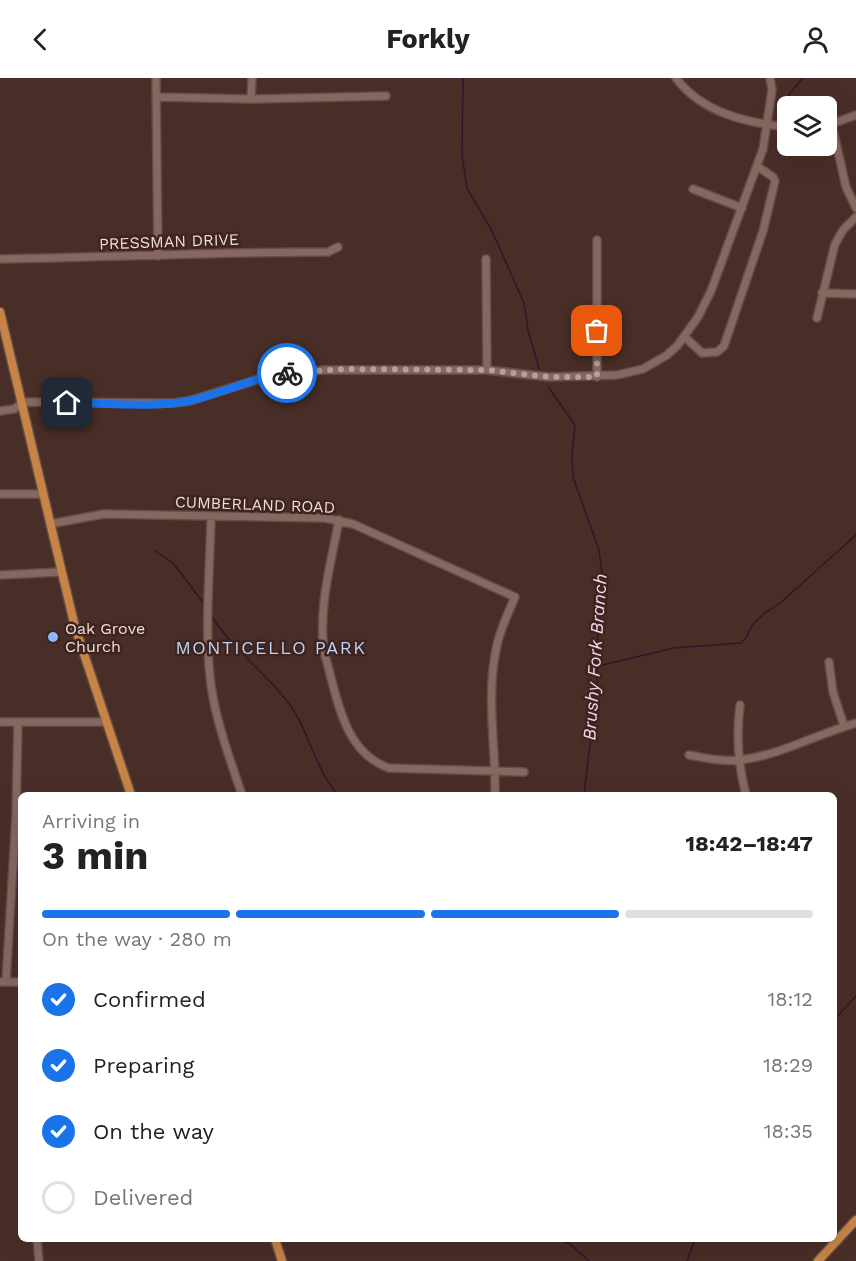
<!DOCTYPE html>
<html lang="en">
<head>
<meta charset="utf-8">
<style>
  body { margin:0; font-family:"Work Sans",sans-serif; background:#f2f2f2; color:#222; height:100vh; display:flex; flex-direction:column; font-size:22px; white-space:nowrap }
  * { box-sizing:border-box; margin:0 }
  p { font-size:20px; color:#767676 }
  .icon { flex:none; width:33px; height:33px; fill:none; stroke:currentColor; stroke-width:2; stroke-linecap:round; stroke-linejoin:round }
  .map { position:relative; flex:1; overflow:hidden }
  .sheet { position:absolute; left:18px; top:714px; width:819px; height:450px; display:flex; flex-direction:column; background:#fff; border-radius:9px; box-shadow:0 6px 24px #0002 }
  .sheet>* { flex:none }
  .controls { position:absolute; left:777px; top:18px; display:grid; gap:12px }
  .controls a { display:grid; place-items:center; width:60px; height:60px; border-radius:9px; background:#fff; box-shadow:0 6px 24px #0002; font-size:30px }
  .pin { position:absolute; display:grid; place-items:center; width:51px; height:51px; color:#fff; margin:-26px; border-radius:12px; box-shadow:0 3px 9px #0006 }
  .courier { position:absolute; display:grid; place-items:center; width:60px; height:60px; margin:-30px; border:4px solid #1a73e8; border-radius:50%; background:#fff; color:#222; box-shadow:0 2px 8px #0007 }
  .summary em { font-style:normal; font-weight:700 }
  .summary div { display:flex; flex-direction:column-reverse }
  .summary { display:flex; align-items:center; justify-content:space-between; height:102px; padding:0 24px }
  h1 { font-size:39px; font-weight:700; line-height:45px }
  .bar { display:grid; grid-template-columns:repeat(4,1fr); gap:9px 6px; align-content:center; height:72px; padding:0 24px }
  .bar i { height:8px; border-radius:4px; background:#e0e0e0 }
  .bar .current { background:#1a73e8 }
  .bar p { grid-column:span 4 }
  ol { padding:0 24px; list-style:none }
  li { display:flex; align-items:center; gap:18px; height:66px }
  li p { margin-inline-start:auto }
  li .icon { padding:6px; border-radius:50%; background:#1a73e8; color:#fff; stroke-width:4 }
  li:last-child { color:#767676 }
  li i { width:33px; height:33px; border:3px solid #e0e0e0; border-radius:50% }
  header { display:flex; justify-content:space-between; align-items:center; height:78px; padding:0 24px; background:#fff; font-size:27px; font-weight:700 }
  .map>svg:first-child { display:block }
</style>
</head>
<body>
<header><svg class="icon" aria-label="back" viewBox="0 0 24 24"><path d="M15 5l-7 7 7 7"/></svg>Forkly<svg class="icon" aria-label="person" viewBox="0 0 24 24"><circle cx="12" cy="8" r="4"/><path d="M4 21q1-7 8-7t8 7"/></svg></header>
<div class="map">
<svg width="856" height="1183" viewBox="0 0 856 1183">
  <rect width="100%" height="100%" fill="#492e27"/>
  <g fill="none" stroke-linecap="round" stroke-linejoin="round">
    <path stroke="#38112d" stroke-width="1.5" d="M463,0l-1,77 5,33 25,43 32,72 4,27 11,39
      M788,22l2,-7 13,-15
      M549,310l26,37 -3,30 1,22 26,73 4,31 -5,41 -1,63 -13,110
      M155,473l18,12 32,42
      M210,536c21,34 53,56 77,87 22,28 27,67 51,94
      M598,588l76,-18 67,-5 5,-5 7,-14 12,-11 15,-10 76,-68
      M834,942l22,-24
      M559,1161l11,5 19,17
      M687,1183l8,-22"/>
    <defs>
      <path id="minor" d="M156,0l2,178
        M676,0c26,35 71,45 112,49
        M157,19l94,2 135,-3
        M251,21l1,-21
        M832,47l14,62 10,21
        M826,48l30,-11
        M693,111l49,19
        M0,181c109,-2 218,-7 328,-7l10,-5
        M486,181l1,111
        M822,215l34,1
        M817,240l18,-74 8,-14 13,-13
        M685,259l17,16 15,-1 7,-6 39,-115 12,-50 -2,-4 -16,-11
        M597,299v-137
        M0,333l14,-2 9,-6 6,-1 144,1 16,-2 70,-22 22,-5 43,-4h163l62,7 68,-2 26,-6 24,-14 10,-9 21,-29 13,-26 52,-142 9,-59 -2,-12
        M0,416h43
        M211,438c-1,53 -7,117 0,169 5,37 19,74 31,110
        M339,442c-8,43 -21,88 -15,132 13,42 18,100 65,116l135,4
        M50,446l54,-10 221,4 28,6 162,73c-7,17 -16,34 -19,53 -10,48 0,97 -1,145
        M0,497l61,-3
        M829,584l4,30 11,34
        M740,627c-4,31 -2,60 6,90
        M0,644h107
        M689,677c17,3 34,7 51,5 41,-5 77,-26 116,-37
        M0,904h21
        M6,904l10,-167 2,-92
        M37,1161l2,22"/>
      <path id="major" d="M0,234l75,315 56,168
        M275,1161l7,22
        M818,1183l38,-41"/>
    </defs>
    <use href="#minor" stroke="#644d48" stroke-width="10"/>
    <use href="#major" stroke="#644d48" stroke-width="11"/>
    <use href="#minor" stroke="#876860" stroke-width="7"/>
    <use href="#major" stroke="#c78446" stroke-width="8"/>
  </g>
  <g fill="none" stroke-linecap="round" stroke-linejoin="round">
    <path stroke="#b5a09b" stroke-width="6" stroke-dasharray="0 10.8" d="M287,295l57,-4 144,1 61,7h48v-46"/>
    <path stroke="#1a73e8" stroke-width="8" d="M67,325c38,0 85,5 121,-2 34,-7 65,-24 99,-28"/>
  </g>
  <circle fill="#8bb9fc" stroke="#3e241d" stroke-width="2" cx="53" cy="559" r="6"/>
  <g text-anchor="middle" stroke-width="5" stroke-linejoin="round" paint-order="stroke">
    <g font-size="16" fill="#efddd9" stroke="#3e241d">
      <text transform="translate(169 163) rotate(-2)" y="6">PRESSMAN DRIVE</text>
      <text transform="translate(255 426) rotate(2)" y="6">CUMBERLAND ROAD</text>
    </g>
    <g font-size="16" fill="#efddd9" stroke="#3e241d" text-anchor="start">
      <text x="65" y="556">Oak Grove<tspan x="65" dy="18">Church</tspan></text>
    </g>
    <g font-size="18" letter-spacing="1.5" fill="#b8d2f8" stroke="#3e241d">
      <text x="271" y="576">MONTICELLO PARK</text>
    </g>
    <g font-size="18" font-style="italic" fill="#fed2ee" stroke="#3e241d">
      <text transform="translate(595 579) rotate(-86)" y="6">Brushy Fork Branch</text>
    </g>
  </g>
</svg>
<div class="controls">
<a><svg class="icon" aria-label="layers" viewBox="0 0 24 24"><path d="M12 4l9 5-9 5-9-5zM3 14l9 5 9-5"/></svg></a>
</div>
<div class="pin" style="left:597px;top:253px;background:#ea580c"><svg class="icon" aria-label="bag" viewBox="0 0 24 24"><path d="M5 8h14l-1 12H6zM9 8a3 3 0 0 1 6 0"/></svg></div>
<div class="pin" style="left:67px;top:325px;background:#1f2937"><svg class="icon" aria-label="home" viewBox="0 0 24 24"><path d="M3 11l9-7 9 7M6 9v11h12V9"/></svg></div>
<div class="courier" style="left:287px;top:295px"><svg class="icon" aria-label="bike" viewBox="0 0 24 24"><circle cx="6" cy="16" r="4"/><circle cx="18" cy="16" r="4"/><path d="M6 16l4-8h5l3 8M10 8l3 8H6M13 5h3"/></svg></div>
<section class="sheet">
<div class="summary"><div><h1>3 min</h1><p>Arriving in</p></div><em>18:42–18:47</em></div>
<div class="bar"><i class="current"></i><i class="current"></i><i class="current"></i><i></i><p>On the way · 280 m</p></div>
<ol>
<li><svg class="icon" aria-label="check" viewBox="0 0 24 24"><path d="M5 12l5 5 9-10"/></svg>Confirmed<p>18:12</p></li>
<li><svg class="icon" aria-label="check" viewBox="0 0 24 24"><path d="M5 12l5 5 9-10"/></svg>Preparing<p>18:29</p></li>
<li><svg class="icon" aria-label="check" viewBox="0 0 24 24"><path d="M5 12l5 5 9-10"/></svg>On the way<p>18:35</p></li>
<li><i></i>Delivered</li>
</ol>
</section>
</div>
</body>
</html>
